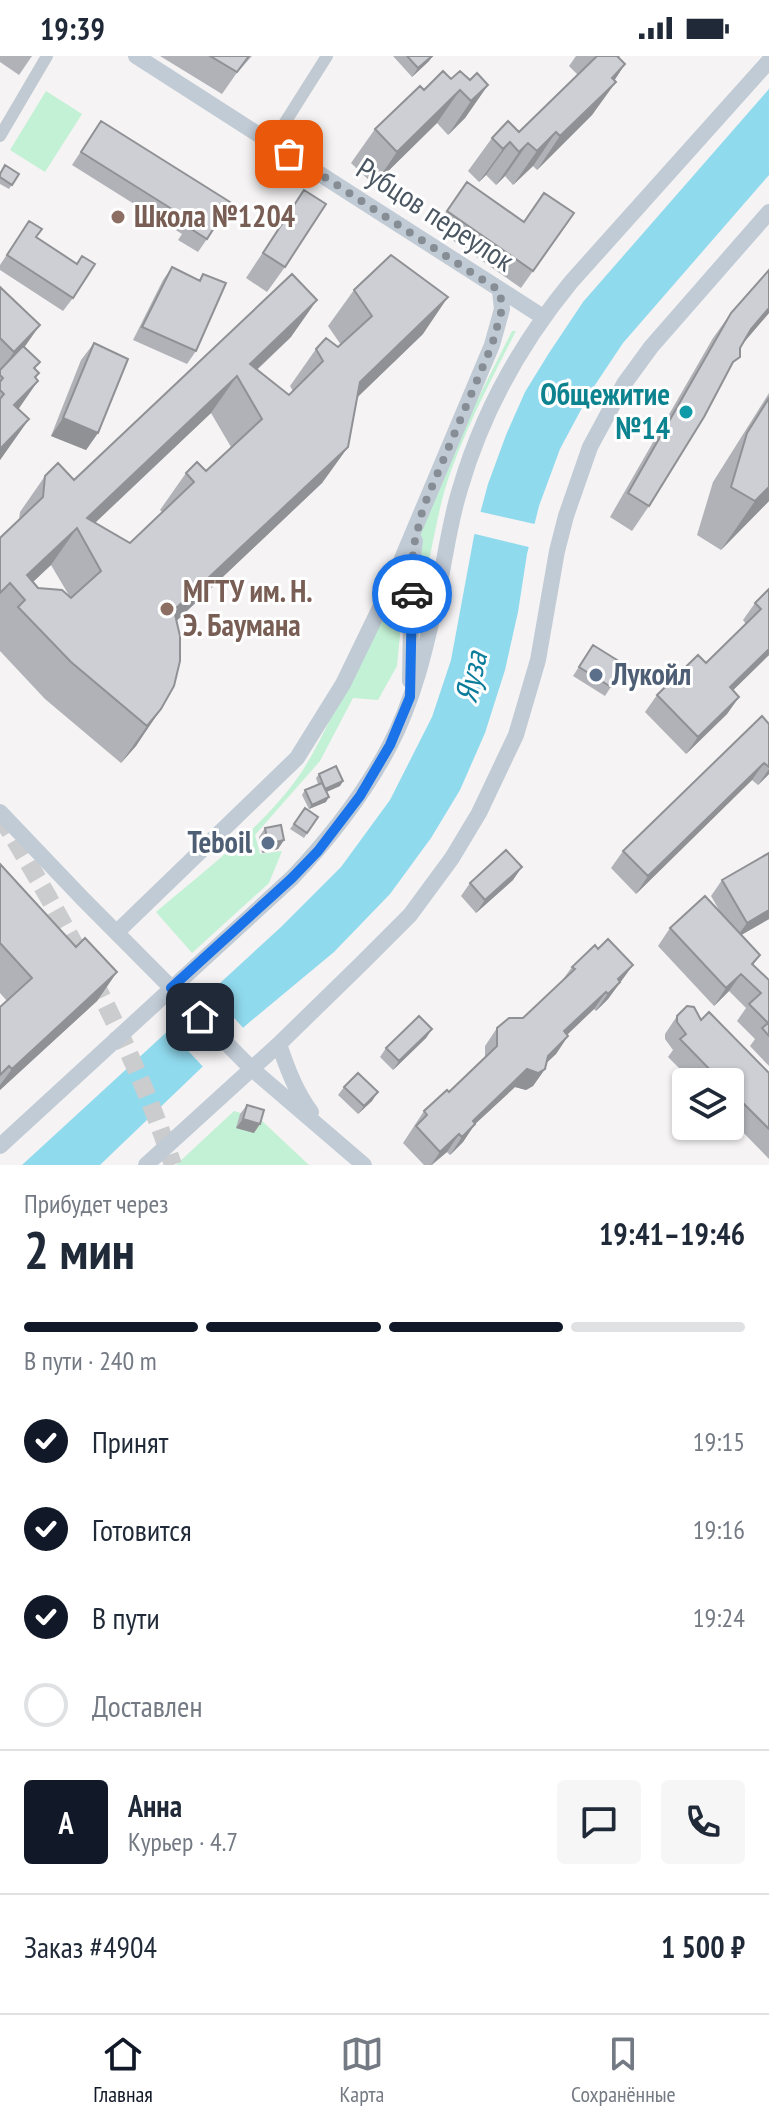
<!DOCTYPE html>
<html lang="ru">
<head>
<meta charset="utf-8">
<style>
  body { margin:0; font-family:"PT Sans Narrow",sans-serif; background:#f6f6f7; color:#1f2937; height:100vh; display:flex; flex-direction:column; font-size:30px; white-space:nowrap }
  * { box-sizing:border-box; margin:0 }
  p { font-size:26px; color:#747a83 }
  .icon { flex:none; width:44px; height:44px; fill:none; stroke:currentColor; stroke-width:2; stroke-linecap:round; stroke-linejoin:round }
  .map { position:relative; height:1109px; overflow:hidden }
  .panel { display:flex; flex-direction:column; background:#fff; flex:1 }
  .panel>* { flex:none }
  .buttons { position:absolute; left:672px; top:1012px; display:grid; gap:16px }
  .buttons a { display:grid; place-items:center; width:72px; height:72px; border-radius:8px; background:#fff; box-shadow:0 2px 6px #0004; font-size:40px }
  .pin { position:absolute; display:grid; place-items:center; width:68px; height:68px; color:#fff; margin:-34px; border-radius:16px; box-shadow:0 4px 12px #0006 }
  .courier { position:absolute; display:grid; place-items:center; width:80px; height:80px; margin:-40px; border:6px solid #1a73e8; border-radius:50%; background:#fff; color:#222; box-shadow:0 2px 10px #0007 }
  .head em { font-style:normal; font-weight:800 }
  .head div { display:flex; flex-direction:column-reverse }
  .head { display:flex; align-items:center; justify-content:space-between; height:136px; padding:0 24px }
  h1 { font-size:52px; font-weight:800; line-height:60px }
  .bar { display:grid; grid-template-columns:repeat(4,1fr); gap:12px 8px; align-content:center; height:96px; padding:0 24px }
  .bar i { height:10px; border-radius:6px; background:#e0e1e3 }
  .bar .on { background:#111827 }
  .bar p { grid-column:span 4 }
  .line { display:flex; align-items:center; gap:20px; padding:0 24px; border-top:2px solid #e0e1e3 }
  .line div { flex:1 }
  .round { display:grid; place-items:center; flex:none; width:84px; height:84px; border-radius:8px; background:#f6f6f7 }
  ol { padding:0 24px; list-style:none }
  li { display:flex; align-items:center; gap:24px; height:88px }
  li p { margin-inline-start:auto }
  li .icon { padding:8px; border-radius:50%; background:#111827; color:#fff; stroke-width:4 }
  li:last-child { color:#747a83 }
  li i { width:44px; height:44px; border:4px solid #e0e1e3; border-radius:50% }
  .status { display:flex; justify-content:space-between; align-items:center; height:56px; padding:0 40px; background:#fff; direction:ltr }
  .status svg { height:22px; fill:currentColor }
  .dock { display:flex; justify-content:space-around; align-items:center; height:112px; border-top:2px solid #e0e1e3; background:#fff; font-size:22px; color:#747a83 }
  .dock a { display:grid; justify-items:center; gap:4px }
  .dock .on { color:#111827 }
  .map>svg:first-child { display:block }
</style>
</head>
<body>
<div class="status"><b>19:39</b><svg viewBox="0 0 49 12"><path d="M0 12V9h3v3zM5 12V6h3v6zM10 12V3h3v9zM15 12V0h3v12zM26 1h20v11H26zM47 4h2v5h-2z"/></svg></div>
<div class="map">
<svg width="769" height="1109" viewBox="0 0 769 1109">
  <rect width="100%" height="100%" fill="#f5f3f3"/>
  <path fill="#c3f1d5" d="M46,35l36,23 -37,58 -35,-22z
    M512,275h4c-26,51 -54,103 -71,158 -12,42 -16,85 -30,126l1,-58 10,-51 19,-42z
    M406,517l-9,93 -19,34 -25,-2 -33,63 -65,74 5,19 22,-3 -13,32 -77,70 -36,-41c50,-43 107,-84 145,-139 20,-31 34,-65 50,-98 17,-35 35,-69 55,-102z
    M234,1055l26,8 49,46h-133z"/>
  <path fill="#90daee" d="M769,33v86l-146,168 -32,48 -31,58 -21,57 -12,48 -9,58 -13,58 -20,63 -25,57 -29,48 -41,56 -56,58 -89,74 -145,139h-78l259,-238 60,-60 49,-67 42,-83 19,-57 23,-124 14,-52 18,-49 19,-43 24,-39 34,-51z"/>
  <path fill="#f5f3f3" d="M477,455l62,14 -6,23 -62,-15z
    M208,933l38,42 -40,39 -40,-43z"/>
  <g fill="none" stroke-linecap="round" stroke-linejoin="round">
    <path stroke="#caccce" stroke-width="18" stroke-dasharray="18 9" stroke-linecap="butt" d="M1,761c67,111 131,225 172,348"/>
    <path stroke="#c1cad2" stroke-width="12" d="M0,80l47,-80
      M272,87l55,-87"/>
    <path stroke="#c1cbd6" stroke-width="16" d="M136,0l407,261
      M410,625l2,-119 3,-21
      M0,756l83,87 169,170 112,96
      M117,876l180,-174 46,-74 47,-97 102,-242 10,-36 -2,-18
      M279,988c8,24 17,48 32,68
      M0,1090l292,-268c38,-40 71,-82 97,-131 25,-47 37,-100 48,-151 8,-35 12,-72 23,-107 22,-76 61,-146 111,-207l198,-221
      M146,1109l133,-121 81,-79 50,-50 42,-57 27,-45 37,-78 22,-75 19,-109 9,-35 24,-69 34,-63 27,-37 118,-135"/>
  </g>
  <path fill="#b0b2b7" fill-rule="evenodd" d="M0,0h32l-13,19 -19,-13z
    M160,0h92l-16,18 -14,20z
    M393,0h39l-3,5 -17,16z
    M576,0h44l-1,2 6,6 -33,51 -55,55 -4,-4 -20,19 -8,-9 -9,9 -10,-10 -7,7 -11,-11 24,-33 27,-6 59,-57 -9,-9z
    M451,23l19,1 18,5 -23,33 -17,17 -11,-12 -63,62 -23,-22 24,-34 49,-39z
    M101,65l106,118 -9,13 -20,-12 4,-6 -110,-69z
    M0,117l19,1 -10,15 -9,-5z
    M467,126l57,40 50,-9 -53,75 -86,-60z
    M304,134l-19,77 -18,25 -21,-14z
    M29,165l7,16 37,61 -10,13 -63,-41v-5z
    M172,211l27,13 4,-6 -7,77 -9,13 -54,-24 30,-60z
    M769,214v43l-25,29 -20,37 -75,127 -17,25 -22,-14 103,-179 18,-25z
    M0,231l24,60 11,22 4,4 -21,36 11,10 -29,41z
    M354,234l69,44 -66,63 -9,50 -26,36 -145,137 -3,66 -38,60 -15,17 -76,-64 -45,-48v-113l19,-18 1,-8 25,-36 29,4 217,-143 -34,33 32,25 4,-4 -3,-5 26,-37 22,-2 3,-2 -13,-19zM211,357l20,34 -25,24 -20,2 -26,37 2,2 -32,31 -35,-20zM51,509l19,32 -32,-9 -5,-6z
    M94,287l4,90 -12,17 -35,-14 30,-76z
    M769,337v108l-48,49 -24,-15 16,-53z
    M769,533v66l-36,35 6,7 -12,17 -41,40 -41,-42 12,-17 49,-32 40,-39 -3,-4 12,-17z
    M593,589l32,20 -20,31 -32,-20z
    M769,668v50l-11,11 -6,-5 -116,114 -25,-26 12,-17z
    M319,718l24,7 -3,5 -14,6v10l-17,7 -7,-14 3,-5 13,-6 -2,-6z
    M305,752l13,9 -14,21 -14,-9z
    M265,772l19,12 -6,9 -16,4 -3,-16z
    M0,808l76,83 41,25 -20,29 -97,89v-83l7,-6 -7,-8z
    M513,824l-37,33 -15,-17 9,-13z
    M722,824l47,39 -28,16 19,20 -7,10 16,15v86l-19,-20 5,-7 -18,-18 9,-13 -17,-17 -15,15 -56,-60 12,-18 52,-13 -11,-19z
    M598,893l35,16 -25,34 -12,12 -2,-2 -27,26 1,1 -12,18 -10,9 -1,6 -12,17 -7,4 -11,-3 -40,37 -12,18 -13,13 -3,-3 -15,13h-8l-21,-22 21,-32 25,-19 36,-34v-12l12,-18 26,-10 38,-36 11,-15z
    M677,960l24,4 68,53v86l-39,-40v-37h-37l-25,-25 5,-7 -8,-11v-5z
    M432,973l-6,9 -33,32 -13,-13 6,-9z
    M344,1031l28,14 -14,13 -20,-19z
    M247,1049l7,28 -18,-5 4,-14z"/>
  <path fill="#909195" d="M432,0h1l-4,5 -17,16 6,-9z
    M625,8l-17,26 8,-8 -24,33 -55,55 23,-34 52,-58z
    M488,29l-23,33 -17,17 23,-34z
    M460,34l-23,33 -63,62 23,-33z
    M556,76l-23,34 -20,19 24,-34z
    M510,86l-24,33 -7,7 24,-33z
    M528,87l-23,33 -9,9 23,-33z
    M448,241l-25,37 -88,85 25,-37z
    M317,244l-26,37 -50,47 9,-20z
    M769,252v5l-35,41 17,-25z
    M40,269l-33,47h-7l14,-20z
    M39,317l-17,24 16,-16 -32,46 -6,-1z
    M237,320l-26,37 -130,123 6,-18z
    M63,362l35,15 -12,17 -35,-14z
    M29,363l-29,41v-11z
    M348,391l-26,36 -173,164 25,-37z
    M769,431v14l-48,49 34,-49z
    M77,472l-26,37 -31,29 7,-19z
    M769,593v6l-51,50 12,-18z
    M739,641l-12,17 -41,40 12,-17z
    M161,653l-25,37 -15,17 26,-37z
    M764,707l-12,17 -116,114 12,-18z
    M769,713v5l-11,11z
    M343,725l-3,5 -18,8 3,-5z
    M329,741l-3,5 -17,7 3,-4z
    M284,784l-6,9 -16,4 6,-9z
    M522,811l-9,13 -37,33 9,-13z
    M769,854v9l-33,19 11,-15z
    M633,909l-25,34 -12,12 22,-32z
    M117,916l-20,29 -97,89v-5l12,-16z
    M741,918l-12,17 -15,15 12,-18z
    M606,936l-12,17 -42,40 12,-18z
    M432,973l-6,9 -33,32 6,-9z
    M568,980l-12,18 -19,18 8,-3 -12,17 -7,4 -11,-3 -55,51 13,-17 54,-52 21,-13z
    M378,1036l-6,9 -14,13 6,-8z
    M243,1063l17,5 -6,9 -18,-5z
    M475,1068l-12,18 -13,13 12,-18z
    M459,1078l-12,18 -16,13 9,-13z"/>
  <path fill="#cdcfd5" stroke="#909195" stroke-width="2" fill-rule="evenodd" d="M210,0h39l-12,16z
    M407,0h25l-14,12z
    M597,0h20l8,8 -13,14 4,4 -56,54 -4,-4 -19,19 -9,-8 -9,9 -9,-10 -7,7 -11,-11 16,-17 11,11z
    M443,15l8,8 9,-8 10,9 7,-7 11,12 -17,16 -11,-11 -63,62 -22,-23 45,-43 4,4z
    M101,65l129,81 -23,37 -19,-12 3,-6 -110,-69z
    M5,109l14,9 -7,11 -12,-8v-3z
    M467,126l57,40 20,-29 30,20 -41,58 -86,-60z
    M304,134l22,14 -41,63 -22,-14z
    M29,165l13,8 -6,8 41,27 5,-8 13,8 -22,34 -66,-43z
    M391,199l57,42 -88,85 -12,65 -174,163 6,26v25l-6,25 -13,23 -14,17 -76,-64 -53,-55 7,-7 -15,-17 -10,10v-55l43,-41 2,-21 13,-13 16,17 218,-206 25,26 -67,64 39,31 34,-34 -7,-12 10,-11 12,9 34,-31 -18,-26zM237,320l25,43 -56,52 -9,-9 -11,11 8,9 -64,61 -43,-25zM77,472l24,43 -30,27 -9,-8 -24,-2 -11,-13z
    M172,211l28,14 3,-7 23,9 -30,68 -54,-24z
    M769,214v38l-18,21 -11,19v9l-7,5 -29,55 -55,89 -21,-13 103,-180z
    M0,231l40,38 -26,27 -14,-14z
    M94,287l34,16 -30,74 -35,-15z
    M23,290l17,16 -6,6 5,5 -4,4 3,4 -24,24 15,14 -29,30v-50l4,-5 -4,-4v-8l3,-4 -3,-3v-5z
    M769,342v89l-14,14 -24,-14 16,-54z
    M769,533v60l-39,38 9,10 -41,40 -41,-42 41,-40 8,8 55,-54 -6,-6z
    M593,589l32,20 -14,22 -32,-20z
    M762,660l7,8v43l-5,-4 -116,113 -25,-25z
    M336,710l7,15 -18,8 -6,-15z
    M322,727l7,14 -17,8 -7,-15z
    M305,752l13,9 -11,16 -13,-9z
    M281,769l3,15 -16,4 -3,-16z
    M506,794l16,17 -37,33 -15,-17z
    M769,797v57l-22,13 -25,-43z
    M0,808l76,83 9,-9 32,34 -105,97 -3,-3 -9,9v-68l32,-29 -32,-35z
    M705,840l55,59 -8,9 17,16v56l-7,-8 6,-5 -19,-19 12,-11 -20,-19 -15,14 -56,-60z
    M608,883l25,26 -15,14 2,3 -12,12 -2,-2 -42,39 4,5 -20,20 -3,13 -7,4 -11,-4 -54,52 2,3 -13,13 -3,-3 -19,18 -24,-26 11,-11 -3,-4 23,-21 2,2 48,-46v-18l12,-10h14l52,-49 -3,-2 23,-22 3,4z
    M687,950l7,1 7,13 8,-8 60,61v56l-39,-39v-8h-8l-42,-43 6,-5 -9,-12v-6z
    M419,960l13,13 -33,32 -13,-13z
    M358,1017l20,19 -14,14 -20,-19z
    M247,1049l17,5 -4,14 -17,-5z"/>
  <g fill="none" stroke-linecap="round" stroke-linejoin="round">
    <path stroke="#868d94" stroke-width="8" stroke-dasharray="0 14.4" d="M289,98l211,137 2,18 -10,36 -69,163 -10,41 -1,45"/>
    <path stroke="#1a73e8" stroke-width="10" d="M200,961l-29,-29 121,-110 26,-27 42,-55 30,-51 20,-48 2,-103"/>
  </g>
  <g fill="#8d6e63" stroke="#fff" stroke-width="3">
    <circle cx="118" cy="161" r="8"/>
    <circle cx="167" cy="553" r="8"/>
  </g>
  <circle fill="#0f9aa8" stroke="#fff" stroke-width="3" cx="686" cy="356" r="8"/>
  <g fill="#5c6f8a" stroke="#fff" stroke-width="3">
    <circle cx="596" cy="619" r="8"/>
    <circle cx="268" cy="787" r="8"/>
  </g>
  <g text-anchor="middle" stroke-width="6" stroke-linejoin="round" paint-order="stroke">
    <g font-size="30" fill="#4a5661" stroke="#fff">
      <text transform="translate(435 159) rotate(33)" y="10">Рубцов переулок</text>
    </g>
    <g font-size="30" font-weight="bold" fill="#785e54" stroke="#fff" text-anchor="start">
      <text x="134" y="171">Школа №1204</text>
      <text x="183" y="546">МГТУ им. Н.<tspan x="183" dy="34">Э. Баумана</tspan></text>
    </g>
    <g font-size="30" font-weight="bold" fill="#0d838f" stroke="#fff" text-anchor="end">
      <text x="670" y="349">Общежитие<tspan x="670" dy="34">№14</tspan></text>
    </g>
    <g font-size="30" font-weight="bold" fill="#4e5e75" stroke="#fff" text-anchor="start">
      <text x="612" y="629">Лукойл</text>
      <text x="252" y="797" text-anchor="end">Teboil</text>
    </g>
    <g font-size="32" font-style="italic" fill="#0c7c9b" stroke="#fff">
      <text transform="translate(471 621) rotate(-77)" y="11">Яуза</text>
    </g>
  </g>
</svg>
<div class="buttons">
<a><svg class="icon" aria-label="layers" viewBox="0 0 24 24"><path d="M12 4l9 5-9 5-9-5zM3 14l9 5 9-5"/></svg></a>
</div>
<div class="pin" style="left:289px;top:98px;background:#ea580c"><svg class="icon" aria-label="bag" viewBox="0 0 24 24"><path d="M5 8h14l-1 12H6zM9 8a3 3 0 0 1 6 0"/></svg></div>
<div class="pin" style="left:200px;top:961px;background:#1f2937"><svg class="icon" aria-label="home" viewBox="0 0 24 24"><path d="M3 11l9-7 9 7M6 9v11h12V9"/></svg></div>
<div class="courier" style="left:412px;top:538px"><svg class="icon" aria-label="car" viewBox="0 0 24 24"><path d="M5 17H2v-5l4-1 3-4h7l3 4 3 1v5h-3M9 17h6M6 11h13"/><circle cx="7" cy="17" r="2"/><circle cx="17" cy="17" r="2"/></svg></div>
</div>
<section class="panel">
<div class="head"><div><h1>2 мин</h1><p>Прибудет через</p></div><em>19:41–19:46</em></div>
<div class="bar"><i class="on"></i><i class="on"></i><i class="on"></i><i></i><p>В пути · 240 m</p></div>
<ol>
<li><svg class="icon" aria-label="check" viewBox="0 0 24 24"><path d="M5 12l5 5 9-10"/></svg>Принят<p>19:15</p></li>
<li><svg class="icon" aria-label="check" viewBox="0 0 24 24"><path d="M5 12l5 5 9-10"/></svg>Готовится<p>19:16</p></li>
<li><svg class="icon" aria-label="check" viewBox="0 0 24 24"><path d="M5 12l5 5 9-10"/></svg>В пути<p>19:24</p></li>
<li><i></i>Доставлен</li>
</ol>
<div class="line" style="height:144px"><b class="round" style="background:#111827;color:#fff">А</b><div><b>Анна</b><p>Курьер · 4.7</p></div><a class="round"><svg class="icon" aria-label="chat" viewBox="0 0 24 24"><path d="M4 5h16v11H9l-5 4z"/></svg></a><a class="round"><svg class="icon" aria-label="phone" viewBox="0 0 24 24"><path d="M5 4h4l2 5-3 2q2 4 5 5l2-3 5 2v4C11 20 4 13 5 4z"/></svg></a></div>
<div class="line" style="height:104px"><div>Заказ #4904</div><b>1 500 ₽</b></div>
</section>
<nav class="dock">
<a class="on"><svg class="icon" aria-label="home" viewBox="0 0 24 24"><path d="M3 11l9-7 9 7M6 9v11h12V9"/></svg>Главная</a>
<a><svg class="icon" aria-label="map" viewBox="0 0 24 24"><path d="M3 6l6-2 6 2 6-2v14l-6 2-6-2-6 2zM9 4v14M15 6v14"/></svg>Карта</a>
<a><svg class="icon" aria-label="saved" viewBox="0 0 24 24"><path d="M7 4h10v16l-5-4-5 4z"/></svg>Сохранённые</a>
</nav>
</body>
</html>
